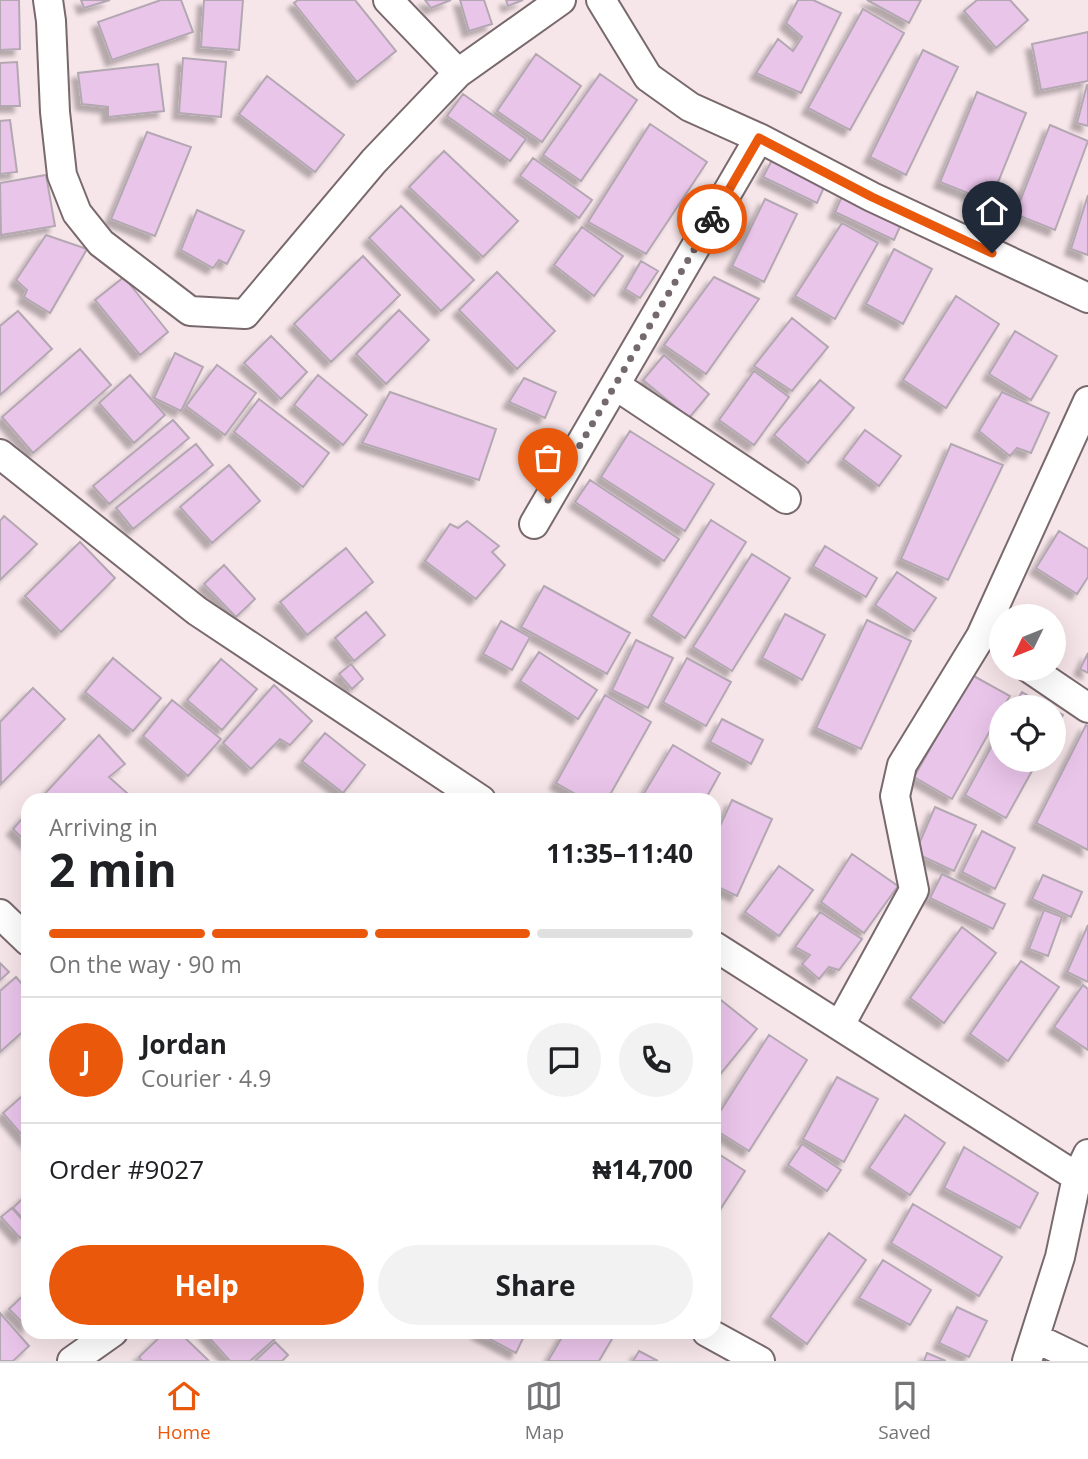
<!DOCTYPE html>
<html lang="en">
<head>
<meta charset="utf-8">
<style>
  body { margin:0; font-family:"Open Sans",sans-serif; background:#f2f2f2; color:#202124; height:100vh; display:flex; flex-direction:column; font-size:26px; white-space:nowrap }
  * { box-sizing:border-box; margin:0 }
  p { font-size:23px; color:#757577 }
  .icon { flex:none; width:38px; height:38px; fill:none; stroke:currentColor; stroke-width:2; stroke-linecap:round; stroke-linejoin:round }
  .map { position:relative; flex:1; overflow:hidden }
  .panel { position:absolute; left:21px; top:793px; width:700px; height:546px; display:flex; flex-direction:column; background:#fff; border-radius:21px; box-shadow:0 7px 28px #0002 }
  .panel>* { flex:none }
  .needle { width:46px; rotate:227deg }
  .tools { position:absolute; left:989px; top:604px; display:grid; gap:14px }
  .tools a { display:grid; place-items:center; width:77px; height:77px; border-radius:50%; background:#fff; box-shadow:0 7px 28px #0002; font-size:35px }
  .pin { position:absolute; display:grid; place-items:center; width:60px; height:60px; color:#fff; margin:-72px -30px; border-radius:50% 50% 50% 0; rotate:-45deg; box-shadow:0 0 7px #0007 }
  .pin .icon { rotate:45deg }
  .courier { position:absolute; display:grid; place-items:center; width:70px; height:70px; margin:-35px; border:5px solid #ea580c; border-radius:50%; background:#fff; color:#222; box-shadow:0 2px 9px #0007 }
  .summary em { font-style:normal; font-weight:700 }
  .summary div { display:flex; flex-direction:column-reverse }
  .summary { display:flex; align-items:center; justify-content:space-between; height:119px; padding:0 28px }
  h1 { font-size:46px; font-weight:700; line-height:52px }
  .bar { display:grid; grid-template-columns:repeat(4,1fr); gap:10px 7px; align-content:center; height:84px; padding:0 28px }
  .bar i { height:9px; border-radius:5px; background:#e0e0e0 }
  .bar .current { background:#ea580c }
  .bar p { grid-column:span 4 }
  .line { display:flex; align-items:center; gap:18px; padding:0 28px; border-top:2px solid #e0e0e0 }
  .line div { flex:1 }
  .round { display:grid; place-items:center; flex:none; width:74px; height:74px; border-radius:37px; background:#f2f2f2 }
  .primary-button { display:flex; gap:14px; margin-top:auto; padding:14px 28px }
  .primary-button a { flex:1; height:80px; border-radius:42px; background:#ea580c; color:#fff; font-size:28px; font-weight:700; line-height:80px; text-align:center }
  .primary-button a+a { background:#f2f2f2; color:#202124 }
  .tab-bar { display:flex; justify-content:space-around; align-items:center; height:98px; border-top:2px solid #e0e0e0; background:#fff; font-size:19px; color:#757577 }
  .tab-bar a { display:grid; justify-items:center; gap:4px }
  .tab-bar .current { color:#ea580c }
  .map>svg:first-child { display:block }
</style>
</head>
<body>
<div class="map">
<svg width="1088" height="1361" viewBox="0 0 1088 1361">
  <defs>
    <filter id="shadow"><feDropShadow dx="-6" dy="6" stdDeviation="2" flood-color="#0004"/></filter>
  </defs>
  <rect width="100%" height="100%" fill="#f6e5e9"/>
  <path fill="#eac5ea" stroke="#b3a8b2" stroke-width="2" filter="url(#shadow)" d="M0,0h19l1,49 -20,1z
    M81,0h29l-26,8z
    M161,0h20l12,32 -81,28 -14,-38z
    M204,0h39l-4,50 -38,-3z
    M298,0h57l41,51 -39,31 -63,-79z
    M425,0h26l-20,8z
    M460,0h24l8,24 -23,7z
    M506,0h17l-15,6z
    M798,0h15l28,13 -40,80 -45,-20 22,-34 15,12 9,-14 -16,-14z
    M867,0h54l-12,23z
    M977,0h33l18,20 -32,28 -32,-37z
    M863,9l41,24 -54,97 -42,-22z
    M1088,32v49l-47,9 -9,-46z
    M923,50l35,17 -52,108 -36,-18z
    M536,54l45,32 -39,56 -45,-31z
    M183,58l43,4 -5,55 -42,-4z
    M17,62l3,44h-20v-43z
    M158,64l6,47 -56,6v-10l-26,-3 -4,-31z
    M600,74l37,26 -56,81 -38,-26z
    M267,76l77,59 -29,37 -76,-58z
    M1087,85h1v41l-11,-3z
    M977,92l49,21 -36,89 -50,-20z
    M463,94l63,45 -16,22 -63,-45z
    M10,120l7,52 -17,2v-53z
    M650,124l57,38 -61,92 -58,-32z
    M1050,125l38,16 -33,89 -40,-16z
    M147,132l44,15 -36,89 -44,-17z
    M444,151l74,70 -35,36 -74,-70z
    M533,158l59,42 -13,18 -59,-42z
    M772,160l53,25 -8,18 -54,-26z
    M46,175l9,51 -54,9 -1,-52z
    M844,192l59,28 -9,20 -59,-28z
    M1088,195v60l-17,-6z
    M765,199l32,15 -33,68 -32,-16z
    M401,206l73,74 -33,31 -72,-73z
    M197,210l47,21 -17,33 -8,-4 -6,8 -32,-18z
    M842,223l36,20 -43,76 -40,-23z
    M582,227l41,29 -29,40 -40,-31z
    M46,235l41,14 -37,64 -26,-16 3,-7 -11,-10z
    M894,249l38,20 -29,55 -37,-20z
    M363,256l37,39 -69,67 -37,-38z
    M641,261l17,10 -18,27 -15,-9z
    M497,272l58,59 -38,38 -58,-59z
    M124,277l44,55 -28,23 -45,-55z
    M714,277l45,22 -53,75 -42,-29z
    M956,296l43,28 -53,84 -43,-28z
    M399,310l30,30 -43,44 -30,-30z
    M18,311l34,38 -52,46v-69z
    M792,318l36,29 -36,44 -38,-25z
    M1015,331l42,25 -26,44 -42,-26z
    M271,336l36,36 -26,27 -37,-36z
    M80,349l31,36 -78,68 -31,-36z
    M175,353l28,14 -22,44 -27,-13z
    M664,355l45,39 -20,24 -46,-38z
    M217,365l39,28 -31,42 -39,-29z
    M754,371l35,26 -35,48 -35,-25z
    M130,375l35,40 -31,28 -35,-40z
    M318,375l49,40 -24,30 -49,-40z
    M524,378l32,14 -11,26 -36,-16z
    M820,380l34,28 -46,55 -34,-28z
    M390,392l106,37 -17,51 -117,-37z
    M1002,392l47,21 -18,40 -14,-5 -7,8 -31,-25z
    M259,399l70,54 -26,34 -69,-55z
    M173,420l16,18 -80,66 -16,-18z
    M865,430l36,26 -22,30 -36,-27z
    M630,431l84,53 -29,47 -84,-54z
    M196,444l17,21 -80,64 -17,-21z
    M951,444l52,21 -55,115 -47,-21z
    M229,465l31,36 -48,42 -32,-36z
    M590,480l89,59 -15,22 -89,-59z
    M4,516l33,28 -37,36v-59z
    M711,520l35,22 -61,96 -34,-22z
    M467,521l32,25 -7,6 13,13 -29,34 -51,-38 25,-37 8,4z
    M1059,531l29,18v28l-11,17 -41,-26z
    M80,542l35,36 -54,54 -36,-36z
    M825,546l52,32 -11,19 -53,-31z
    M346,548l27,34 -66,53 -27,-33z
    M752,554l38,24 -58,93 -39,-24z
    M224,565l31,34 -19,18 -32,-33z
    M897,572l39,26 -22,33 -39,-26z
    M544,586l86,47 -23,41 -86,-47z
    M366,612l19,23 -31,26 -19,-23z
    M785,614l40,21 -23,45 -40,-22z
    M867,620l44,21 -50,108 -45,-21z
    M501,621l29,16 -18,33 -29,-16z
    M636,640l37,18 -25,50 -36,-18z
    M539,652l58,38 -19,29 -58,-38z
    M1088,653v20l-8,-4z
    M113,658l48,40 -28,33 -48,-39z
    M687,658l44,24 -25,44 -43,-24z
    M221,659l36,30 -35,41 -35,-30z
    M351,664l12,15 -11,10 -13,-15z
    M972,675l38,21 -7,11h-2v4l-49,88 -38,-22z
    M274,685l38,36 -22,24 -10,-6 -29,30 -28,-26z
    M33,688l32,31 -64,65 -1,-62z
    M1022,692l26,15h-35z
    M605,695l46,27 -44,78h-21l-30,-17z
    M172,700l49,39 -33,37 -45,-40z
    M1054,710l9,5 -9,17z
    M722,719l41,21 -12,24 -41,-22z
    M1086,725l2,1v124l-52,-27z
    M1001,729v31h37l-32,58 -41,-23z
    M325,733l40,32 -22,28 -41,-32z
    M99,735l26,29 -16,13 18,16 -7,7h-81z
    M673,745l47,28 -15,27h-65z
    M732,800l40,19 -35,77 -23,-11v-46z
    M935,807l41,18 -22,46 -39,-18z
    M28,812v32l-15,-15z
    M982,831l33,17 -20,41 -33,-17z
    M852,854l46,32 -34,47 -43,-31z
    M779,866l34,24 -34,46 -34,-24z
    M942,874l63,30 -12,25 -63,-31z
    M1043,875l39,17 -11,25 -39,-18z
    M1044,910l18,7 -14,39 -19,-7z
    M820,912l42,27 -23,31 -10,-3 -10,12 -17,-15 8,-9 -15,-8z
    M1088,925v57l-21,-10z
    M962,927l34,26 -52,70 -34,-25z
    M1021,961l38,26 -51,74 -38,-27z
    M0,963l9,9 -9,8z
    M16,977l12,14v36l-28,25v-61z
    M1083,985l5,4v61l-34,-23z
    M721,1000l36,29 -43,53v-74z
    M769,1035l38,25 -58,91 -35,-22v-8z
    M837,1077l41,22 -34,63 -41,-23z
    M28,1091v51l-25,-29z
    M905,1115l40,28 -35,52 -41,-27z
    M802,1144l39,26 -14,21 -39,-26z
    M964,1147l74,46 -18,35 -76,-40z
    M714,1151l31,20 -31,48z
    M28,1193v31l-15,-16z
    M913,1204l89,53 -23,39 -88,-53z
    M12,1208l16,18v4l-8,8 -19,-21z
    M829,1233l37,27 -59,84 -37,-27z
    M883,1260l48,30 -21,35 -51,-27z
    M28,1291v37l-19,-19z
    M957,1307l30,14 -18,36 -30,-14z
    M0,1313l29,33 -16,15h-13z
    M165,1332h14l30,29h-67l-3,-4z
    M204,1332h68l5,5 -27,24h-20z
    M478,1332h48l-10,21 -38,-20z
    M565,1332h51l-17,29h-51z
    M275,1342l13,13 -6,6h-27z
    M639,1351l19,10h-25z
    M927,1353l19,8h-22z"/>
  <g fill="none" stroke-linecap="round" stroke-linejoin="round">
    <defs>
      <path id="minor" d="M48,0l3,21 4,91 7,63 15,38 24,30 89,68 55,3 129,-153 84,-88 103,-73
        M388,0l70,73
        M601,0l47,77 42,30 69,31 113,59 216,101
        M615,385l171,114
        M0,454l197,157 284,189
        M534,524l225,-386
        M1029,668l59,40
        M0,914l28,27
        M714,946l363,231
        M840,1025l74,-135 -19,-94 7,-31 79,-129 107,-235
        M707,1332l53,29
        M1035,1338l48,23
        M72,1361l41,-29
        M1027,1361l33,-104 17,-80 11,-23"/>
    </defs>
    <use href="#minor" stroke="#78696c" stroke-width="32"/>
    <use href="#minor" stroke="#fff" stroke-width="28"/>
  </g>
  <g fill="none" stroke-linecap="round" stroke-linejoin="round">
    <path stroke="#746a6c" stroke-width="7" stroke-dasharray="0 12.6" d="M548,500l164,-281"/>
    <path stroke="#ea580c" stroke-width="9" d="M712,219l47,-81 113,59 120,56"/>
  </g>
</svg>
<div class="tools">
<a><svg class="needle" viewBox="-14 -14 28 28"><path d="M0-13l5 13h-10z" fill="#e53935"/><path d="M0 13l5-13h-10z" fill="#757577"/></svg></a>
<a><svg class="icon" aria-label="locate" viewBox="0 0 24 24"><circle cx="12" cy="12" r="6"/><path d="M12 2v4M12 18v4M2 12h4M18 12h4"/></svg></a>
</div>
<div class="pin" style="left:548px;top:500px;background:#ea580c"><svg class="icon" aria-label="bag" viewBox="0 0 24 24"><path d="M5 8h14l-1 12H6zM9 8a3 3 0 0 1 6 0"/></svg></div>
<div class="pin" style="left:992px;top:253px;background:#1f2937"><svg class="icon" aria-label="home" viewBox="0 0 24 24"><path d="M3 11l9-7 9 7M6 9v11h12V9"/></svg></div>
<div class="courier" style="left:712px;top:219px"><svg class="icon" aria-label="bike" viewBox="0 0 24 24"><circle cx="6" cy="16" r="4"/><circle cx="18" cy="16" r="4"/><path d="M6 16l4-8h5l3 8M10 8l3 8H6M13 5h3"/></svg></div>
<section class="panel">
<div class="summary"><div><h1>2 min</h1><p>Arriving in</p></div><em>11:35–11:40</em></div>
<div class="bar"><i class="current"></i><i class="current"></i><i class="current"></i><i></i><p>On the way · 90 m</p></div>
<div class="line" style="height:126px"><b class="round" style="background:#ea580c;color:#fff">J</b><div><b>Jordan</b><p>Courier · 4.9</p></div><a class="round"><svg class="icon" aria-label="chat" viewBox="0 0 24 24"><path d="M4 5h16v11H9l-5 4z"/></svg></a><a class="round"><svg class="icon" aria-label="phone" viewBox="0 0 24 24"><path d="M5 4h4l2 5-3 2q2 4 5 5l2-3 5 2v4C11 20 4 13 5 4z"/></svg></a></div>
<div class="line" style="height:91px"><div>Order #9027</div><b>₦14,700</b></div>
<div class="primary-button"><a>Help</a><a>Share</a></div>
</section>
</div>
<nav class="tab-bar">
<a class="current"><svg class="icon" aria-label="home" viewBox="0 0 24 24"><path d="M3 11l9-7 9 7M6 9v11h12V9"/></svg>Home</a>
<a><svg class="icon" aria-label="map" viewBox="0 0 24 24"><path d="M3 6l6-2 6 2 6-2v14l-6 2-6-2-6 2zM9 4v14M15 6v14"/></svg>Map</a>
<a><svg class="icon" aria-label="saved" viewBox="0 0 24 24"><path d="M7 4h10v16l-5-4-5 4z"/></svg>Saved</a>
</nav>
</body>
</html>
